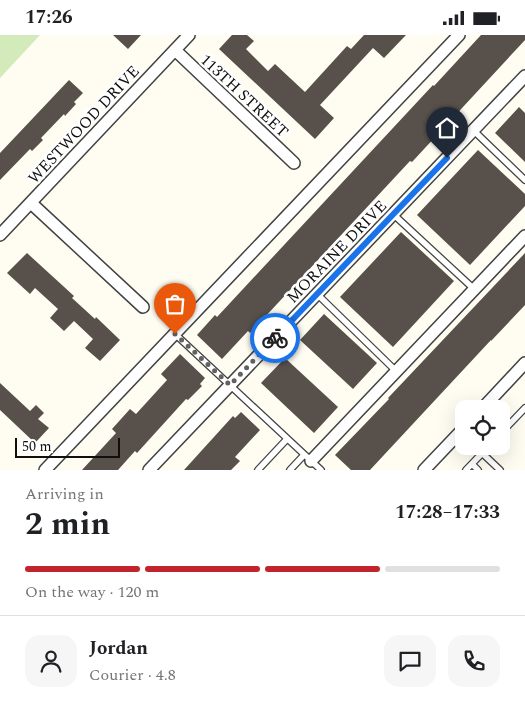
<!DOCTYPE html>
<html lang="en">
<head>
<meta charset="utf-8">
<style>
  body { margin:0; font-family:Spectral,serif; background:#f6f6f6; color:#202124; height:100vh; display:flex; flex-direction:column; font-size:19px; white-space:nowrap }
  * { box-sizing:border-box; margin:0 }
  p { font-size:16px; color:#757577 }
  .icon { flex:none; width:28px; height:28px; fill:none; stroke:currentColor; stroke-width:2; stroke-linecap:round; stroke-linejoin:round }
  .map { position:relative; height:435px; overflow:hidden }
  .details { display:flex; flex-direction:column; background:#fff; flex:1 }
  .details>* { flex:none }
  .controls { position:absolute; left:455px; top:365px; display:grid; gap:10px }
  .controls a { display:grid; place-items:center; width:55px; height:55px; border-radius:10px; background:#fff; box-shadow:0 5px 20px #0002; font-size:25px }
  .scale { position:absolute; left:15px; bottom:12px; width:105px; box-sizing:border-box; padding-left:5px; border:2px solid #0f0f0f; border-top:0; font-size:14px; line-height:18px; white-space:nowrap; color:#0f0f0f; -webkit-text-stroke:4px #fff; paint-order:stroke }
  .pin { position:absolute; display:grid; place-items:center; width:42px; height:42px; color:#fff; margin:-51px -21px; border-radius:50% 50% 50% 0; rotate:-45deg; box-shadow:0 0 5px #0007 }
  .pin .icon { rotate:45deg }
  .courier { position:absolute; display:grid; place-items:center; width:50px; height:50px; margin:-25px; border:4px solid #1a73e8; border-radius:50%; background:#fff; color:#222; box-shadow:0 1px 6px #0007 }
  .overview em { font-style:normal; font-weight:700 }
  .overview div { display:flex; flex-direction:column-reverse }
  .overview { display:flex; align-items:center; justify-content:space-between; height:85px; padding:0 25px }
  h1 { font-size:32px; font-weight:700; line-height:38px }
  .bar { display:grid; grid-template-columns:repeat(4,1fr); gap:8px 5px; align-content:center; height:60px; padding:0 25px }
  .bar i { height:6px; border-radius:4px; background:#e0e0e0 }
  .bar .active { background:#c1242d }
  .bar p { grid-column:span 4 }
  .line { display:flex; align-items:center; gap:12px; padding:0 25px; border-top:1px solid #e0e0e0 }
  .line div { flex:1 }
  .round { display:grid; place-items:center; flex:none; width:52px; height:52px; border-radius:15px; background:#f6f6f6 }
  .status { display:flex; justify-content:space-between; align-items:center; height:35px; padding:0 25px; background:#fff; direction:ltr }
  .status svg { height:14px; fill:currentColor }
  .map>svg:first-child { display:block }
</style>
</head>
<body>
<div class="status"><b>17:26</b><svg viewBox="0 0 49 12"><path d="M0 12V9h3v3zM5 12V6h3v6zM10 12V3h3v9zM15 12V0h3v12zM26 1h20v11H26zM47 4h2v5h-2z"/></svg></div>
<div class="map">
<svg width="525" height="435" viewBox="0 0 525 435">
  <rect width="100%" height="100%" fill="#fffcf1"/>
  <path fill="#d3eaba" d="M0,0h40l-40,43z"/>
  <path fill="#58504b" d="M113,0h28l-13,14z
    M232,0h15l7,6 -8,8 22,22 7,-7 30,28 42,-46 4,3 13,-14h42l-22,23 -11,-10 -53,57 14,13 -19,21 -96,-90z
    M481,0h44v5l-113,122 -2,-1 -160,172 -2,-2 -26,28 -25,-24 18,-20 2,2 216,-232 1,1z
    M69,45l14,13 -9,9 2,2 -11,12 -1,-2 -23,24 2,2 -11,11 -2,-2 -30,31v-27z
    M519,72l6,6v49l-30,-29z
    M478,115l47,44v12l-55,59 -53,-50z
    M401,197l53,49 -61,66 -53,-50z
    M27,218l47,43 -2,2 23,21 1,-2 24,23 -20,21 -15,-13 8,-9 -19,-18 -10,10 -14,-13 8,-9 -23,-21 -5,6 -23,-21z
    M525,218v52l-34,36v-1l-121,130h-19l-16,-15 54,-56 -1,-1z
    M324,279l53,49 -24,26 -53,-49z
    M180,319l25,24 -5,6 2,2 -14,14 -2,-1 -49,54 -2,-2 -17,19h-36l34,-37 -4,-4 18,-20 6,5 31,-34 -6,-6z
    M285,323l53,49 -24,26 -53,-50z
    M0,348l30,28 6,-6 8,8 -6,6 11,9 -14,15 -35,-33z
    M241,377l19,18 -25,27 5,4 -9,9h-47l49,-54 2,2z"/>
  <g fill="none" stroke-linecap="round" stroke-linejoin="round">
    <defs>
      <path id="service" d="M473,95l52,50
        M393,179l81,75
        M317,259l79,77
        M175,299l146,136
        M501,398l24,-25
        M482,418l18,17
        M472,429l6,6
        M258,435l29,-31
        M290,435l14,-15
        M466,435l23,-24"/>
      <path id="minor" d="M175,15l119,113
        M31,168l112,104
        M0,200l189,-200
        M482,374l43,-46
        M311,426l214,-225
        M45,435l414,-435
        M149,435l376,-394
        M424,435l40,-42"/>
    </defs>
    <use href="#service" stroke="#424242" stroke-width="8"/>
    <use href="#minor" stroke="#424242" stroke-width="14"/>
    <use href="#service" stroke="#fff" stroke-width="5.5"/>
    <use href="#minor" stroke="#fff" stroke-width="11"/>
  </g>
  <g fill="none" stroke-linecap="round" stroke-linejoin="round">
    <path stroke="#63625e" stroke-width="5" stroke-dasharray="0 9" d="M175,299l55,51 45,-47"/>
    <path stroke="#1a73e8" stroke-width="6" d="M275,303l172,-180"/>
  </g>
  <g text-anchor="middle" stroke-width="5" stroke-linejoin="round" paint-order="stroke">
    <g font-size="16" fill="#0f0f0f" stroke="#fff">
      <text transform="translate(245 60) rotate(43)" y="6">113TH STREET</text>
      <text transform="translate(83 89) rotate(-47)" y="6">WESTWOOD DRIVE</text>
      <text transform="translate(336 216) rotate(-46)" y="6">MORAINE DRIVE</text>
    </g>
  </g>
</svg>
<div class="controls">
<a><svg class="icon" aria-label="locate" viewBox="0 0 24 24"><circle cx="12" cy="12" r="6"/><path d="M12 2v4M12 18v4M2 12h4M18 12h4"/></svg></a>
</div>
<div class="scale">50 m</div>
<div class="pin" style="left:175px;top:299px;background:#ea580c"><svg class="icon" aria-label="bag" viewBox="0 0 24 24"><path d="M5 8h14l-1 12H6zM9 8a3 3 0 0 1 6 0"/></svg></div>
<div class="pin" style="left:447px;top:123px;background:#1f2937"><svg class="icon" aria-label="home" viewBox="0 0 24 24"><path d="M3 11l9-7 9 7M6 9v11h12V9"/></svg></div>
<div class="courier" style="left:275px;top:303px"><svg class="icon" aria-label="bike" viewBox="0 0 24 24"><circle cx="6" cy="16" r="4"/><circle cx="18" cy="16" r="4"/><path d="M6 16l4-8h5l3 8M10 8l3 8H6M13 5h3"/></svg></div>
</div>
<section class="details">
<div class="overview"><div><h1>2 min</h1><p>Arriving in</p></div><em>17:28–17:33</em></div>
<div class="bar"><i class="active"></i><i class="active"></i><i class="active"></i><i></i><p>On the way · 120 m</p></div>
<div class="line" style="height:90px"><a class="round"><svg class="icon" aria-label="person" viewBox="0 0 24 24"><circle cx="12" cy="8" r="4"/><path d="M4 21q1-7 8-7t8 7"/></svg></a><div><b>Jordan</b><p>Courier · 4.8</p></div><a class="round"><svg class="icon" aria-label="chat" viewBox="0 0 24 24"><path d="M4 5h16v11H9l-5 4z"/></svg></a><a class="round"><svg class="icon" aria-label="phone" viewBox="0 0 24 24"><path d="M5 4h4l2 5-3 2q2 4 5 5l2-3 5 2v4C11 20 4 13 5 4z"/></svg></a></div>
</section>
</body>
</html>
